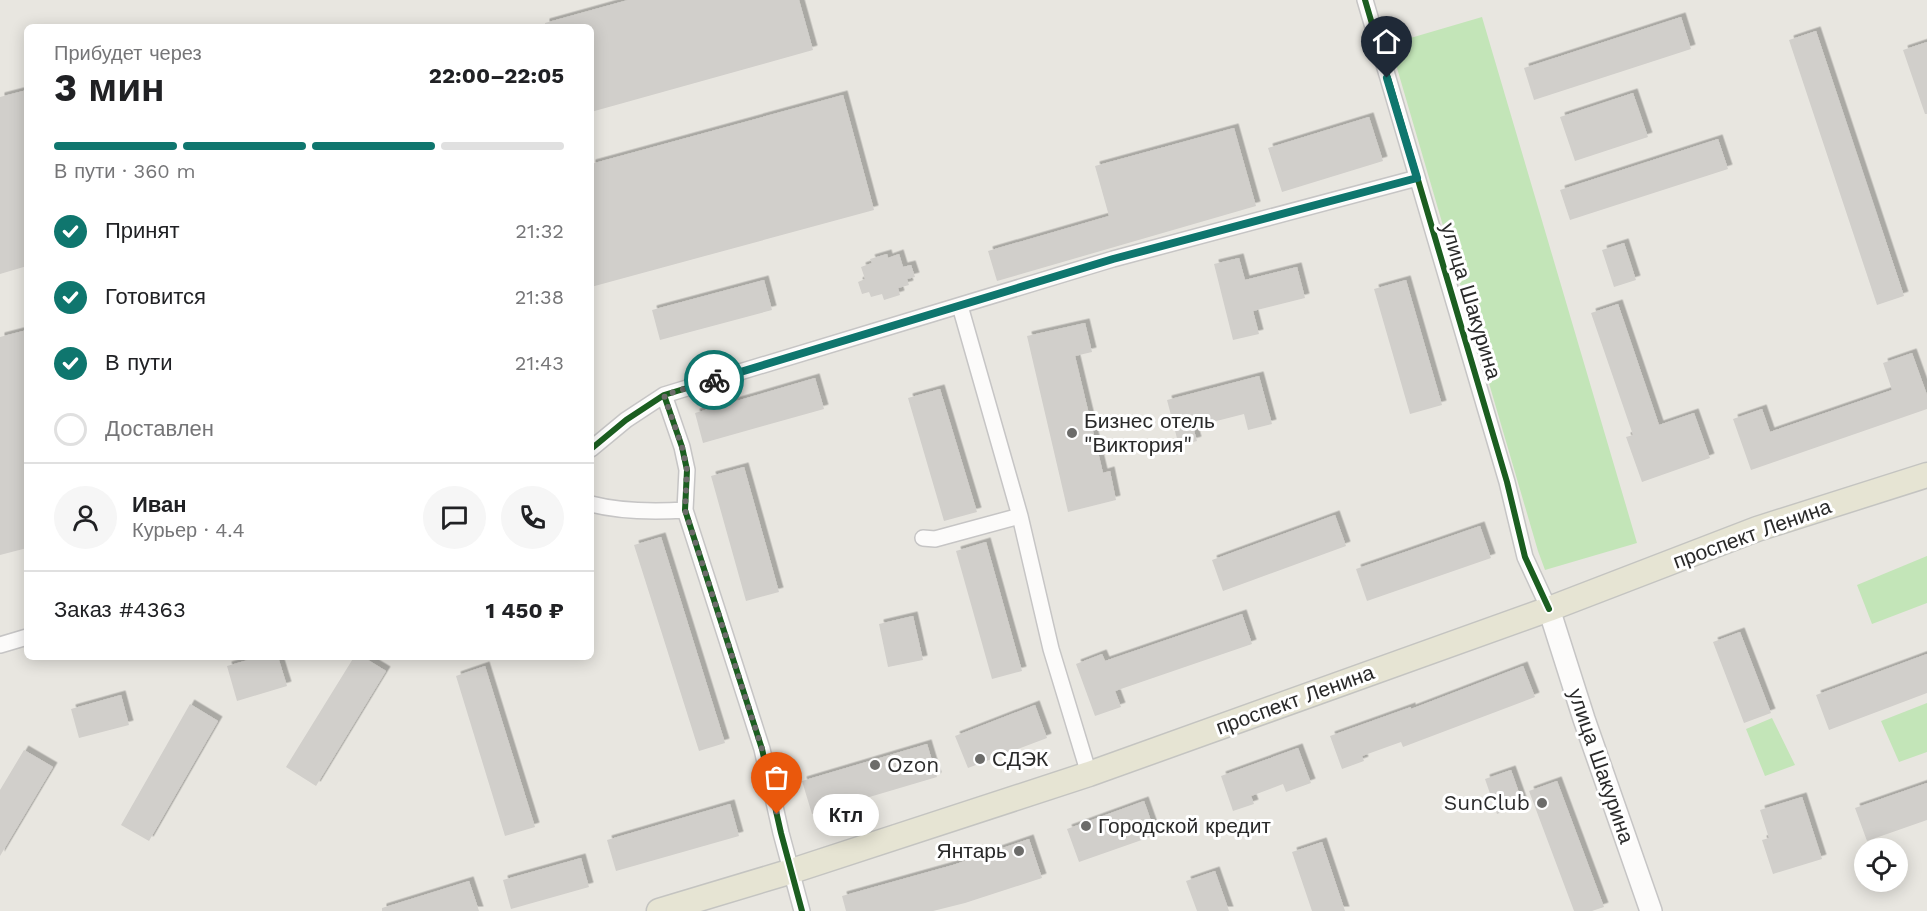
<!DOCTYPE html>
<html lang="ru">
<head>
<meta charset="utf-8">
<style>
  body { margin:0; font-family:"Work Sans",sans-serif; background:#f6f6f6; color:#202124; height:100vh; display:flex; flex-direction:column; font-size:22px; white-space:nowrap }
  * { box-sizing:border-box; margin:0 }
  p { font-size:20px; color:#757577 }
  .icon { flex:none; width:33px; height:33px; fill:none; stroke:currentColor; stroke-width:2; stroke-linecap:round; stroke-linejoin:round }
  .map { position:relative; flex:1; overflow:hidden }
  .drawer { position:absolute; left:24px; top:24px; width:570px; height:636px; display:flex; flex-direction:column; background:#fff; border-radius:9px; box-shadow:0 3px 15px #0003 }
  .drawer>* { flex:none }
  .buttons { position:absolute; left:1854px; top:838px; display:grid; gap:12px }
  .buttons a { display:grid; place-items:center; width:54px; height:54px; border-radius:50%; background:#fff; box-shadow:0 3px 15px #0003; font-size:30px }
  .pin { position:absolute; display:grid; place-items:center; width:51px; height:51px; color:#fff; margin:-62px -26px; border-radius:50% 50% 50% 0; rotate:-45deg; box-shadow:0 0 6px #0007 }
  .pin .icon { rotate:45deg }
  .courier { position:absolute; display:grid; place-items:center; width:60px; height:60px; margin:-30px; border:4px solid #0f766e; border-radius:50%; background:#fff; color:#222; box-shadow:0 2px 8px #0007 }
  .bubble { position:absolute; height:42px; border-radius:21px; background:#fff; box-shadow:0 3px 15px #0003; font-size:20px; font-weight:700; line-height:42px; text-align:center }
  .summary em { font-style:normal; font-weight:700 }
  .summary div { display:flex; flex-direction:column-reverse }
  .summary { display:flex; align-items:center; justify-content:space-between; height:102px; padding:0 30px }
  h1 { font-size:39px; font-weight:700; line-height:45px }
  .bar { display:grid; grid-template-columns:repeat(4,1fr); gap:9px 6px; align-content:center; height:72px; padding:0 30px }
  .bar i { height:8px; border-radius:4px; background:#e0e0e0 }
  .bar .on { background:#0f766e }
  .bar p { grid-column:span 4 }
  .line { display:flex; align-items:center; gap:15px; padding:0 30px; border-top:2px solid #e0e0e0 }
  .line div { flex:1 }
  .round { display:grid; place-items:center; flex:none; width:63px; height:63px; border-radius:32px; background:#f6f6f6 }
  ol { padding:0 30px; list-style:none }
  li { display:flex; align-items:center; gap:18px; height:66px }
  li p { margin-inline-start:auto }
  li .icon { padding:6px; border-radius:50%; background:#0f766e; color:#fff; stroke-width:4 }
  li:last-child { color:#757577 }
  li i { width:33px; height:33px; border:3px solid #e0e0e0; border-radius:50% }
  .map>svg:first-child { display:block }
</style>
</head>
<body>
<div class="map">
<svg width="1927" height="911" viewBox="0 0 1927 911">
  <defs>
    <filter id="shadow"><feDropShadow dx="4.5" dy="-4.5" stdDeviation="0" flood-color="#0004"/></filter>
  </defs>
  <rect width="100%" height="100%" fill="#e8e6e0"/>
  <path fill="#c3e5b8" d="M1482,17l155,526 -92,27 -7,-19 -148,-507z
    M1927,556v47l-55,21 -15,-39z
    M1927,703v49l-28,10 -18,-41z
    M1772,718l23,47 -30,11 -19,-47z"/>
  <path fill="#d1cfcb" filter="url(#shadow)" d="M628,0h171l14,50 -222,62v-85h-46v-4z
    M1681,17l10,32 -157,51 -10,-32z
    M1816,31l88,265 -27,9 -88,-265z
    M1927,42v72h-2l-22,-64z
    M27,90v176l-27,8v-177z
    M1633,93l15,44 -73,24 -15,-44z
    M843,95l31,115 -283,77v-123z
    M1369,117l14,44 -101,31 -14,-44z
    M1234,128l22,78 -259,75 -9,-30 121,-35 -14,-50z
    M1718,139l10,30 -158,51 -10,-30z
    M1624,243l12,37 -22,7 -12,-37z
    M887,254l1,4 11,-4 4,13 8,-2 4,12 -8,2 2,6 -11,3 2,7 -16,5 -2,-6 -11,3 -2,-5 -7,2 -4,-12 7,-3 -4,-12 11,-4 -2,-4z
    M1239,258l6,22 52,-13 8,31 -52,13 6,23 -26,6 -19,-76z
    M764,280l8,30 -112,30 -8,-30z
    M1406,280l36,125 -32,9 -36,-125z
    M1618,304l41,121 35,-12 16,45 -68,24 -16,-45 7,-2 -42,-122z
    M1085,323l7,29 -17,4 28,117 7,-2 6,29 -48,12 -41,-176z
    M27,330v218l-27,7v-218z
    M1912,353l15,42v14l-176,61 -18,-51 29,-10 8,23 122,-42 -9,-27z
    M1259,376l13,48 -24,6 -4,-16 -51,13 4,14 -18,5 -12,-46z
    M815,378l9,31 -121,34 -8,-30z
    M940,389l37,123 -33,9 -36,-123z
    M744,467l35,125 -33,9 -35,-125z
    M1335,515l11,31 -123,45 -11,-31z
    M1480,526l11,32 -124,43 -11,-32z
    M661,537l64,206 -26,8 -65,-206z
    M986,542l36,129 -30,8 -36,-128z
    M1242,614l10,30 -137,47 6,16 -26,9 -19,-52 26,-10 3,7z
    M913,616l10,44 -35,7 -9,-43z
    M1740,632l31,81 -27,10 -31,-81z
    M1927,654v39l-98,37 -13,-35z
    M259,657h19l9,29 -50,15 -10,-35z
    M354,657h9l23,14 -70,115 -30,-19z
    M485,666l50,161 -30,9 -49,-160z
    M1523,666l12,31 -132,50 -2,-5 -39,14 2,5 -22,8 -12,-33 81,-29v2z
    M121,695l8,30 -50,13 -8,-29z
    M190,704l28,17 -69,120 -28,-16z
    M1035,705l12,33 -79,30 -13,-32z
    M927,744l10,33 -125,37 -10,-33z
    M1298,748l13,35 -25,9 -3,-8 -32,12 3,8 -21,7 -12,-35z
    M24,750l29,17 -53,89v-66z
    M1511,770l12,34 -26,10 -12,-35z
    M1557,781l47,126 -12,4h-18l-45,-120z
    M1927,783v37l-60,21 -12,-33z
    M1802,797l20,62 -49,15 -11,-34 7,-2 -9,-28z
    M1144,801l12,34 -77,27 -12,-33z
    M730,804l9,32 -123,35 -9,-31z
    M1029,839l13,39 -77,25 -32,8h-87l-4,-15 111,-31z
    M1322,842l23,69h-33l-20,-59z
    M581,858l8,29 -78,22 -8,-29z
    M1215,871l14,40h-32l-11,-30z
    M469,881l10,30h-97v-3z"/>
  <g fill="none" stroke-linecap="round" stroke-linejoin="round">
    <defs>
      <path id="minor" d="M1365,0l142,482 18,75 24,52
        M960,306l60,210 31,133 38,125
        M664,395l18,52 5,23 -2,40 77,239 19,84 21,78
        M591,449l35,-29 38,-25 449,-136 304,-81
        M591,504c31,8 62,8 94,6
        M923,538l12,1 85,-23
        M0,645l27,-8"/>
      <path id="secondary" d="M1549,609l35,110 67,192"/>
      <path id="primary" d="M659,911l133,-40 297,-97 460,-165 208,-80 170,-54"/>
    </defs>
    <use href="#minor" stroke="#c6c5c5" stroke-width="18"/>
    <use href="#secondary" stroke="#c6c5c5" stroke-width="24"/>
    <use href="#primary" stroke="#c4c4c1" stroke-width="27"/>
    <use href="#minor" stroke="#fcfbfa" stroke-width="15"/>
    <use href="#secondary" stroke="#fcfbfa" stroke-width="21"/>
    <use href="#primary" stroke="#e6e4d3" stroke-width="24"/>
    <defs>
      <path id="cycleway" d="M1365,0l142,482 18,75 24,52
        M664,395l18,52 5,23 -2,40 77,239 19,84 21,78
        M591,449l35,-29 38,-25 449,-136 304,-81"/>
    </defs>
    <use href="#cycleway" stroke="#fff" stroke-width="10"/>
    <use href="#cycleway" stroke="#1b5e20" stroke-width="6"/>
  </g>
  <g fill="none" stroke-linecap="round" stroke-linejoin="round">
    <path stroke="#6c6c6a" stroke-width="6" stroke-dasharray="0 10.8" d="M714,380l-50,15 18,52 5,23 -2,40 77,239 15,65"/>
    <path stroke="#0f766e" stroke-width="8" d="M714,380l399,-121 304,-81 -30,-100"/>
  </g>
  <g fill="#6c6c6a" stroke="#fff" stroke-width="2">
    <circle cx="1072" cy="433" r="6"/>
    <circle cx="980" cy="759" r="6"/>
    <circle cx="875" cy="765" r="6"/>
    <circle cx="1542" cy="803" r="6"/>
    <circle cx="1086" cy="826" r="6"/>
    <circle cx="1019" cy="851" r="6"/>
  </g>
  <g text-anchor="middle" stroke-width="6" stroke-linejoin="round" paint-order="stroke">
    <g font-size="21" fill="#2a2a2a" stroke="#fff">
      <text transform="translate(1471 301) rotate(73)" y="7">улица Шакурина</text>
      <text transform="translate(1752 534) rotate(-20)" y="7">проспект Ленина</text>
      <text transform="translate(1295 700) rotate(-20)" y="7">проспект Ленина</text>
      <text transform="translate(1601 766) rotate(71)" y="7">улица Шакурина</text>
    </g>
    <g font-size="21" fill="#2a2a2a" stroke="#fff" text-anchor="start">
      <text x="1084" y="428">Бизнес отель<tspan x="1084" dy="24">"Виктория"</tspan></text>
      <text x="992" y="766">СДЭК</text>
      <text x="887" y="772">Ozon</text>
      <text x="1530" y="810" text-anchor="end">SunClub</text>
      <text x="1098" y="833">Городской кредит</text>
      <text x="1007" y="858" text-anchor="end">Янтарь</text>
    </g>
  </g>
</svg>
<div class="buttons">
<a><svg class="icon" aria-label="locate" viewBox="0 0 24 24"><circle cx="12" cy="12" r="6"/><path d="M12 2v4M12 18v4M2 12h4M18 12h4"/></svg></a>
</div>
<div class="pin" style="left:777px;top:814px;background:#ea580c"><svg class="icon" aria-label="bag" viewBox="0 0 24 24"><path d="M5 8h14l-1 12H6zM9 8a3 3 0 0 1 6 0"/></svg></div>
<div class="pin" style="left:1387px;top:78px;background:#1f2937"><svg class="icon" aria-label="home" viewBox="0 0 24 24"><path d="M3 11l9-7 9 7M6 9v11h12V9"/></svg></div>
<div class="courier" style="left:714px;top:380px"><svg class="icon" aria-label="bike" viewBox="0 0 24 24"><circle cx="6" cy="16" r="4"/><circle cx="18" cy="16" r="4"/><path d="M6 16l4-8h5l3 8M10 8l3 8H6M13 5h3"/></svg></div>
<div class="bubble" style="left:813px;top:794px;width:66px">Ктл</div>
<section class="drawer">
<div class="summary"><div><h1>3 мин</h1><p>Прибудет через</p></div><em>22:00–22:05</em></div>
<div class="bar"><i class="on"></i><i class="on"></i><i class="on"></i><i></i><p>В пути · 360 m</p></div>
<ol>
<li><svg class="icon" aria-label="check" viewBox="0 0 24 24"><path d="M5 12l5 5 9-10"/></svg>Принят<p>21:32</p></li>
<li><svg class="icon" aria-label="check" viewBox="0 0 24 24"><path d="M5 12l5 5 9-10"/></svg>Готовится<p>21:38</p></li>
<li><svg class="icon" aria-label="check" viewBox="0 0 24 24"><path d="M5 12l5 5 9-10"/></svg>В пути<p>21:43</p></li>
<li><i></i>Доставлен</li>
</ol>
<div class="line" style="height:108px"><a class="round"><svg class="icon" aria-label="person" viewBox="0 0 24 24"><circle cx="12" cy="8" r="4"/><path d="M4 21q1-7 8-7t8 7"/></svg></a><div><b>Иван</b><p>Курьер · 4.4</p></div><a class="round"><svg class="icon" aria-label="chat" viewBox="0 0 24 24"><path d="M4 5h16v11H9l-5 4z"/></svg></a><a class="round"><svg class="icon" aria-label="phone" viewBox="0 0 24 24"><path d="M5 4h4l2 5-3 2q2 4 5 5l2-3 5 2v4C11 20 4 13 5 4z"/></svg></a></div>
<div class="line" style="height:78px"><div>Заказ #4363</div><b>1 450 ₽</b></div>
</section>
</div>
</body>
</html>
